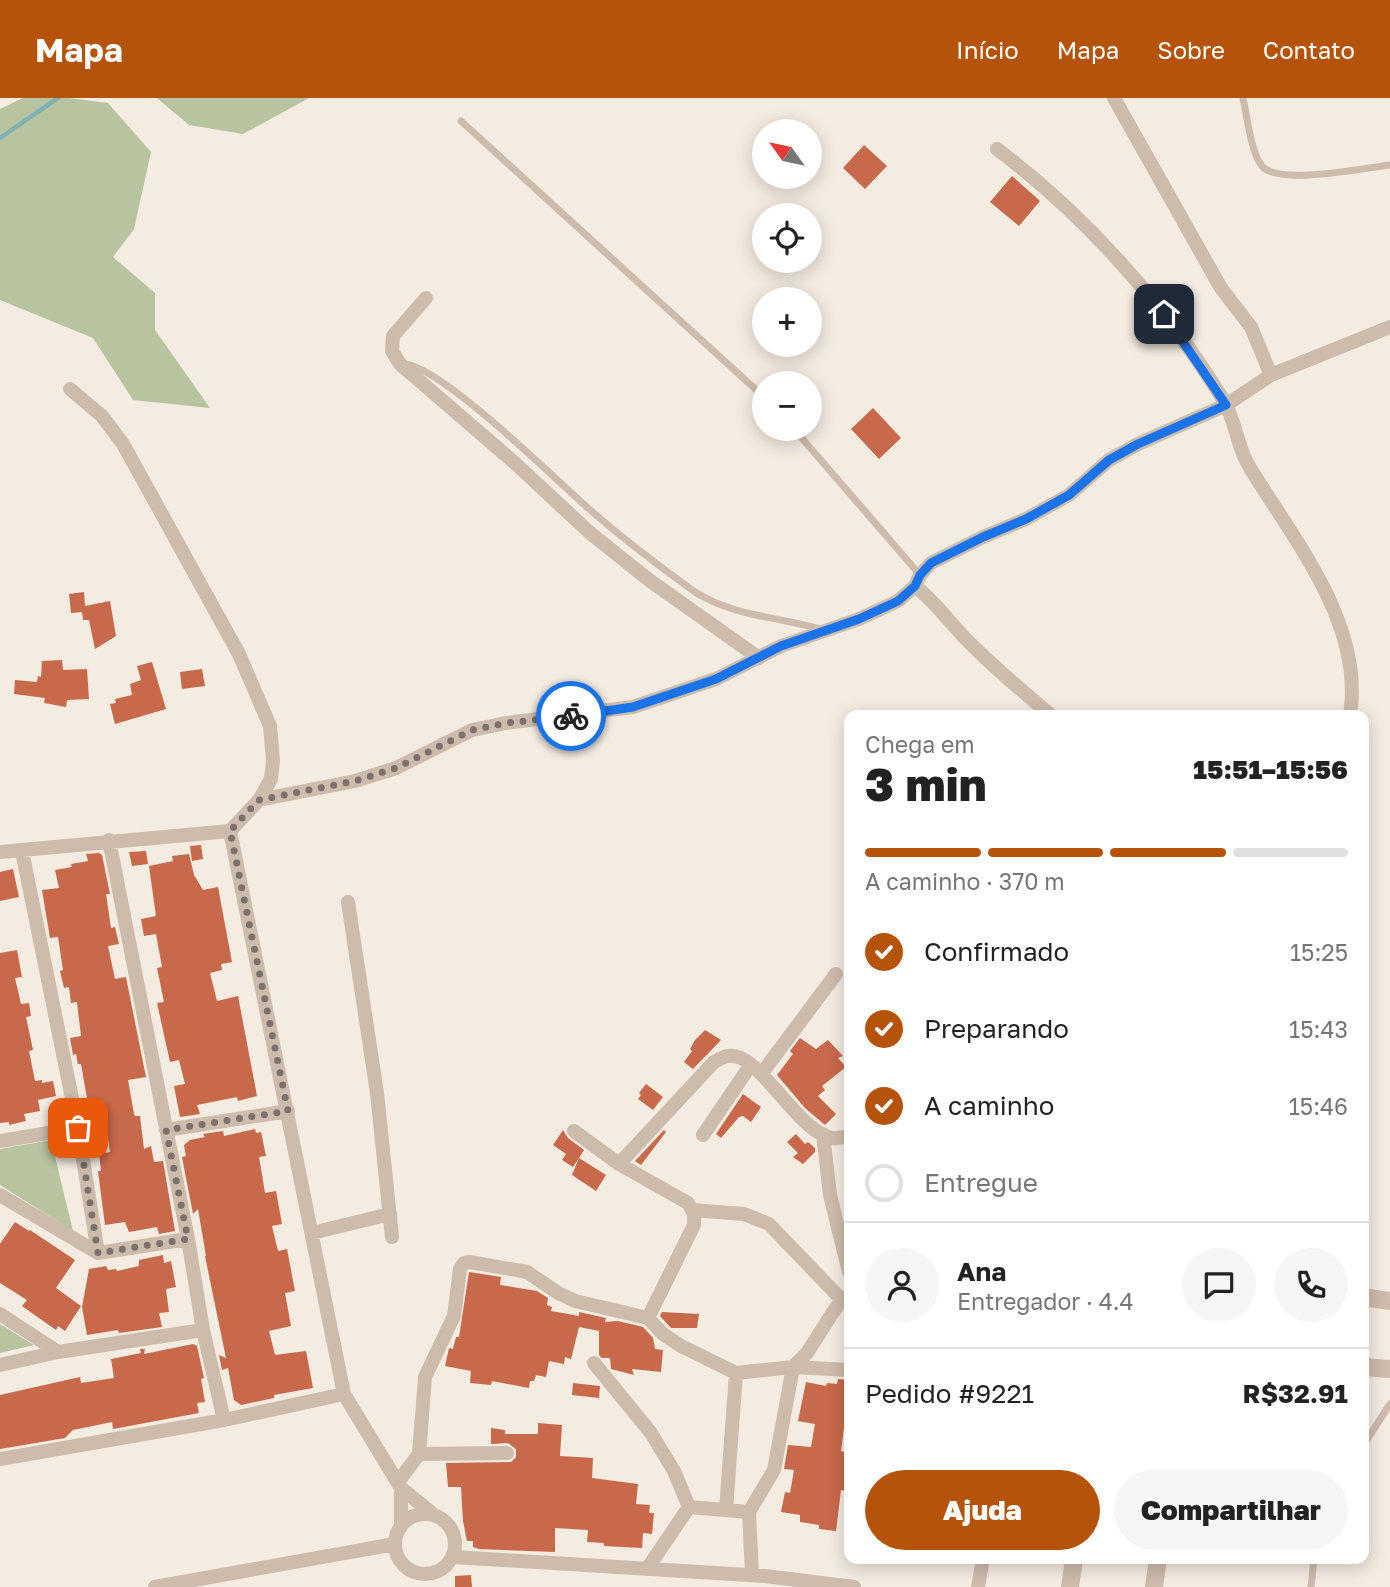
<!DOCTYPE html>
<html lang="pt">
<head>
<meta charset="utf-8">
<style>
  body { margin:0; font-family:"Golos Text",sans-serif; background:#f6f6f6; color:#222; height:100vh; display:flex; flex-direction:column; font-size:26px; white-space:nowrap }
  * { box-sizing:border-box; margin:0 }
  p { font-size:23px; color:#767676 }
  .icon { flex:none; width:38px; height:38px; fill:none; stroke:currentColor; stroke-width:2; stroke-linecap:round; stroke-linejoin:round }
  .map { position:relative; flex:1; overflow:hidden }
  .sheet { position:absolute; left:844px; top:612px; width:525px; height:854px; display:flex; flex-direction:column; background:#fff; border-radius:14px; box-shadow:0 4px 18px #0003 }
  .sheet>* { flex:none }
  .needle { width:46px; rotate:303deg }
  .buttons { position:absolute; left:752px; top:21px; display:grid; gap:14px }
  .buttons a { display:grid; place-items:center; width:70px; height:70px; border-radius:50%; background:#fff; box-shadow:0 4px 18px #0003; font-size:35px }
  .pin { position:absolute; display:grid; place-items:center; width:60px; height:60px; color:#fff; margin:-30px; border-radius:14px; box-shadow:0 4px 10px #0006 }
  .courier { position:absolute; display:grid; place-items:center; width:70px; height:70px; margin:-35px; border:5px solid #1a73e8; border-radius:50%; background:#fff; color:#222; box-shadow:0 2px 9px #0007 }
  .summary em { font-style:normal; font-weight:800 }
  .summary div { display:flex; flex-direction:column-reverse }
  .summary { display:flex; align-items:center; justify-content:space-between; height:119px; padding:0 21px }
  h1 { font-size:46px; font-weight:800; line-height:52px }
  .bar { display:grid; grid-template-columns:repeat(4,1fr); gap:10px 7px; align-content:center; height:84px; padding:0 21px }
  .bar i { height:9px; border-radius:5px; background:#e0e0e0 }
  .bar .current { background:#b45309 }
  .bar p { grid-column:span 4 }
  .line { display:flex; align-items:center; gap:18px; padding:0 21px; border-top:2px solid #e0e0e0 }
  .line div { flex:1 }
  .round { display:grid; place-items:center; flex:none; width:74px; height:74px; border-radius:37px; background:#f6f6f6 }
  ol { padding:0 21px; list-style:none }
  li { display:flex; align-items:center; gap:21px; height:77px }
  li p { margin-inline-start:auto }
  li .icon { padding:7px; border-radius:50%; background:#b45309; color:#fff; stroke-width:4 }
  li:last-child { color:#767676 }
  li i { width:38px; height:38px; border:4px solid #e0e0e0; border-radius:50% }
  .action { display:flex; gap:14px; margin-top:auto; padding:14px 21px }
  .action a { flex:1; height:80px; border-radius:42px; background:#b45309; color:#fff; font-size:28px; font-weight:800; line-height:80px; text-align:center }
  .action a+a { background:#f6f6f6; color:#222 }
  header { display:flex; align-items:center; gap:42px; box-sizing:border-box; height:98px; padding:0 35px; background:#b45309; color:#fff }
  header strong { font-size:33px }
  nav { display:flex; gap:38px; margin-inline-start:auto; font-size:24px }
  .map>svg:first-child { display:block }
</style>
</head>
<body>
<header>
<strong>Mapa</strong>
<nav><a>Início</a><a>Mapa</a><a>Sobre</a><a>Contato</a></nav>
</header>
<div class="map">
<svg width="1390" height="1489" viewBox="0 0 1390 1489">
  <rect width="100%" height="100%" fill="#f4ebe1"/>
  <path fill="#b8c4a0" d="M23,0h46l39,5 43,49 -17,77 -21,28 42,36v37l55,78 -77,-8 -40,-62 -93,-38v-191z
    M157,0h152l-66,36 -54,-9z
    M51,1042l22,91 -73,-46v-36z
    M0,1226l34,21 -34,8z"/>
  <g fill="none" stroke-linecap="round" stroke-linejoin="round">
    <path stroke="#7fb0b2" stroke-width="4.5" d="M0,40l58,-40"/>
  </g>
  <path fill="#c8694b" d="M864,47l23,21 -22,23 -22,-21z
    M1012,78l28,25 -21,25 -29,-24z
    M873,310l28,30 -22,21 -28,-30z
    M84,494l1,14 25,-5 6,35 -21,13 -6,-29h-6l-1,-8 -11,1 -2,-19z
    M62,562l1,10 24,-1 2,30 -22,1 -1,7 -22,-4 1,-5 -31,-4 1,-14 22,2 1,-6 3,1 1,-16z
    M152,564l14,47 -51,15 -5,-20 6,-1 -1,-4 17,-4 -2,-11 11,-4 -4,-14z
    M202,571l3,17 -23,3 -2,-17z
    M201,747l2,14 -11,2 -2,-15z
    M146,753l2,13 -16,2 -3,-14z
    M99,755l3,2 8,39h-4l5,34 4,-1 4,17 -11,2 7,33 11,-2 20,100 -18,3 6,34 1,2h5l4,33 7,-3 3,16 9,-1 12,70 -16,3 -2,-7 -28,5 -4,-10 -20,3 -7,-54h3l-2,-17 11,-2 -5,-34 -18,4 -4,-17 5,-1 -7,-40h-3l-2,-10 -3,1 -3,-17 11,-2 -4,-34 -6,1 -2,-16 -5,1 -4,-17 3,-1 -5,-33 -8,1 -8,-48 17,-2 -4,-18 17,-3 -1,-3 17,-3 -2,-7z
    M189,756l5,21 9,15 15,-3 14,75 -11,2 1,6 -12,3 7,28 21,-5 19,100 -19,5 -1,-4 -40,8 3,9 -20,3 -6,-31 11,-2 -6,-24 -9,2 -13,-59 7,-1 -7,-34 5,-1 -6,-33 -12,2 -3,-17 15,-3 -7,-50 24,-5 -1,-5z
    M13,771l6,28 -19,4v-29z
    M17,852l5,27 -7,1 6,26 8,-1 2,13 -5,1 7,33 -4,1 6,30 7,-1v3l11,-2 3,15 -18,4 2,11 -16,3 2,7 -17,4v-3l-9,1v-170z
    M705,932l16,10 -28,29 -9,-7 8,-11 -2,-2 5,-9z
    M800,940l16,11 12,-9 15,16 -5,2 8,9 -24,19 3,4 -7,6 18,18 -11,11 -20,-17 -28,-33 16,-21 -3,-3z
    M646,986l17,13 -10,13 -15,-11 3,-4 -2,-2z
    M743,996l18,13 -10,15 -8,-6 -4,1 -18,21 -5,-4z
    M255,1031l1,4 5,-1 5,24 -7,1 6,36 11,-2 6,33 -10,2 6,25 9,-2 8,42 -10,2 6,33 -22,5 6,24 31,-4 7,37 -39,7v3l-33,7 -7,-5 -6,-32 -6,2 -3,-15 7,3 -21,-102h1l-8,-47 -5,5 -11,-57 4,-1 -2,-11 6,-5 15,-3 -2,-3 20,-3 1,5z
    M563,1032l5,8 16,12 -5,8 27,17 -10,16 -24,-16 7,-17 -6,9 -11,-7 4,-6 -13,-9z
    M664,1032l2,2 -25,33 -6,-4z
    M796,1036l9,10 3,-2 7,6v4l-12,12 -10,-7 5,-4 -11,-11z
    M15,1124l14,9 1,-1 45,30 -19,28 25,18 -16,25 -7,-5 -2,4 -34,-24 5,-6 -27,-17v-39z
    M163,1157l1,8 7,-2 5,26 -10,2 3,23 -10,1 3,14 -43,6 -1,-3 -31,5 -5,-28 7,-38 17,-3 2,4 8,-1 1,2 22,-5v-6z
    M469,1174l32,5 -1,8 37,6 11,7 -1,7 5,2 -1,4 28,5v-4l27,6 -1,4 13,-1 25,6 10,11 2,11 8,1 -2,22 -29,-3 2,6 -23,-6 -1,-11h-8l-3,-3v-24l-20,-4 -8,32 -6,-2 -1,7 -15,-3 -3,16 -10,-2 -2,6h-4l-1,7 -37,-7 -1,4 -21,-2 1,-12 -26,-5 4,-18 4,1 3,-12h3z
    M662,1214l37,2 -2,14h-26l-11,-12z
    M193,1246l4,2 7,32 -3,1 4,23 -8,1 2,10 -86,16 -1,-7 -39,8 -8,8 -65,11v-54l80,-18 1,6 33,-5 -3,-19 30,-6 -1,-4h5l-1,5z
    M838,1281l11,1v49l-5,-1 -3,23 8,2v16l-4,22 -4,-1 -5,41 -17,-2v-4l-19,-3v-7l-19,-3 4,-20 5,1 4,-23 -10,-1 4,-24 23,2 4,-23 -17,-3 8,-39 20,4 1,-3 10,1z
    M573,1285l27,3 -1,12 -27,-3z
    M538,1325l24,2 -2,31 33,2 -1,20 46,6 -2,20 14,1 -1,8h5l-2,21 -9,-1 -1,15 -38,-2v-3l-17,-1 1,-12 -33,-2v24l-76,-3 -6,-2v-6h-6l-4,-20 -2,-34h-13l-2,-24 65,-1 5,-5v-8l-8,-6 -17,1v-16l14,2v4h33z
    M471,1477l1,12h-17v-11z"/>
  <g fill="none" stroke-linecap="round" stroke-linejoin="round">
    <path stroke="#cdbbac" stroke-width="7" d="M1243,0c4,17 8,56 19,68 16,20 102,2 128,-1
      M461,23l304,277
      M405,266c38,4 150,115 184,145 34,30 70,57 106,83 38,24 83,25 125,37
      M794,331l126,146
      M1363,1348l27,-42
      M1311,1489l3,-28"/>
    <path stroke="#cdbbac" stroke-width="14" d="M1114,0l107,190 30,39 20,48
      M997,51c90,68 168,156 227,252 9,16 12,34 18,50 3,10 10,20 15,28 44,70 107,150 93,237
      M426,200l-33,38 -1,15 8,13 116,100 73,68 60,48 110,78
      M70,291l32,27 21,28 116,210 31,72 3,35 -2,18 -12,21
      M915,488c19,15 32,33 49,51 27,28 57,53 88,79
      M230,733l114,563 57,94 33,27
      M109,742l79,399 15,91 21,90
      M22,753l56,277 20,125
      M0,754l230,-21 29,-31 96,-19 41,-13 76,-38 34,-7 127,-16 83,-28 65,-33 78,-27 39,-18 17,-15 5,-11 11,-12 52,-26 43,-18 43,-24 40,-35 29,-16 88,-39 45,-30 119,-48
      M348,804l29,191 15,144
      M762,975l74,-99
      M166,1032l122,-19
      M574,1033l45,33 69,39 6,11v11l-46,93
      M823,1036l7,61 19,77
      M703,1037l47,-69
      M0,1043l78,-13
      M619,1066l95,-102c4,-2 10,-6 15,-6 31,-4 69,78 104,82 4,1 11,-1 16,-2
      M0,1097l98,58 90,-14
      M692,1112l52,4 25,10 73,76
      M312,1135l78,-19
      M0,1216l58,38
      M594,1265l57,70 23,38 15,36
      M0,1267l58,-13 145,-22
      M419,1356l88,-1
      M0,1361l224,-39 120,-26
      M398,1384l21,-28 6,-77 29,-61 6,-47 4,-6 6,-1 57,10 31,21 17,8 73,17 15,16 18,12 55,27 57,-6 56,3
      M726,1412l10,-137
      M395 1446a30 30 0 1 1 60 0a30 30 0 1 1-60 0Z
      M401,1429v-39
      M453,1459l312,19 89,11
      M647,1471l42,-62 60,5
      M752,1477l-3,-63 25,-42 19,-103 14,-14 28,-44 7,-9 7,-4
      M155,1489l240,-43
      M978,1489l5,-28"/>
    <path stroke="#cdbbac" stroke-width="18" d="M1363,1199l27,4
      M1363,1269l27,2
      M1070,1489l4,-28
      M1154,1489l4,-28"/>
  </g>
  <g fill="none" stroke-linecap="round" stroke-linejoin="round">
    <path stroke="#7c716b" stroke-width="7" stroke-dasharray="0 12.6" d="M78,1030l20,125 90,-14 -22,-109 122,-19 -58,-280 29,-31 96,-19 41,-13 76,-38 34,-7 65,-7"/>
    <path stroke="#1a73e8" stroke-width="9" d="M571,618l62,-9 83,-28 65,-33 78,-27 39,-18 17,-15 5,-11 11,-12 52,-26 43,-18 43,-24 40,-35 29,-16 88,-39 -62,-91"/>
  </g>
</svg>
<div class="buttons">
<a><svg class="needle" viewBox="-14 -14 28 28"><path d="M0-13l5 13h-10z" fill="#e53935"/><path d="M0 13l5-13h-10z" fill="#767676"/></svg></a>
<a><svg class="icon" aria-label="locate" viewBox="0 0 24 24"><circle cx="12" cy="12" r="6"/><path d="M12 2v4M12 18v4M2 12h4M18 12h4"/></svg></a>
<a>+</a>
<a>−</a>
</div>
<div class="pin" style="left:78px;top:1030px;background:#ea580c"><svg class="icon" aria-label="bag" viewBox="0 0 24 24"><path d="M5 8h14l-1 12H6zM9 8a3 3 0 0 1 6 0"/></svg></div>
<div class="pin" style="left:1164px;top:216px;background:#1f2937"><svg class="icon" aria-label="home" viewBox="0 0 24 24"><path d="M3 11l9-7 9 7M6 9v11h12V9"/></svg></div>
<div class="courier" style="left:571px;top:618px"><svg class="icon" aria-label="bike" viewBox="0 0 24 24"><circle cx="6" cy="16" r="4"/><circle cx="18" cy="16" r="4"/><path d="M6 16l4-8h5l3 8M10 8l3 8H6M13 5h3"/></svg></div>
<section class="sheet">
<div class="summary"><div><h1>3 min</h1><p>Chega em</p></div><em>15:51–15:56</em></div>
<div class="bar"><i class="current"></i><i class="current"></i><i class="current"></i><i></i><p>A caminho · 370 m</p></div>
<ol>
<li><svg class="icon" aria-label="check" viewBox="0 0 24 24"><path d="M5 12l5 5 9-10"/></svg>Confirmado<p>15:25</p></li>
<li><svg class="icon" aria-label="check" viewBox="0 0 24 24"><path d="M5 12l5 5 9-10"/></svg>Preparando<p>15:43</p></li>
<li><svg class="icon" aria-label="check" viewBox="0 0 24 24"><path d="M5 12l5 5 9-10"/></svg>A caminho<p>15:46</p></li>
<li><i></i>Entregue</li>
</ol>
<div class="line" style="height:126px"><a class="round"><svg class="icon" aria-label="person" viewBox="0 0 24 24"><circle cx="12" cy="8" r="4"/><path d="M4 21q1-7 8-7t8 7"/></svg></a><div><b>Ana</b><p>Entregador · 4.4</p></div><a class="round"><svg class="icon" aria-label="chat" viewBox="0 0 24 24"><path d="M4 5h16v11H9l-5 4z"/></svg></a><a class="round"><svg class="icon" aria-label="phone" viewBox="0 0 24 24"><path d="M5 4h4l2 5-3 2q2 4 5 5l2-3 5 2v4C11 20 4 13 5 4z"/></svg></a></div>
<div class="line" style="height:91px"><div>Pedido #9221</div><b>R$32.91</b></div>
<div class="action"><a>Ajuda</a><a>Compartilhar</a></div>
</section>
</div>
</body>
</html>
